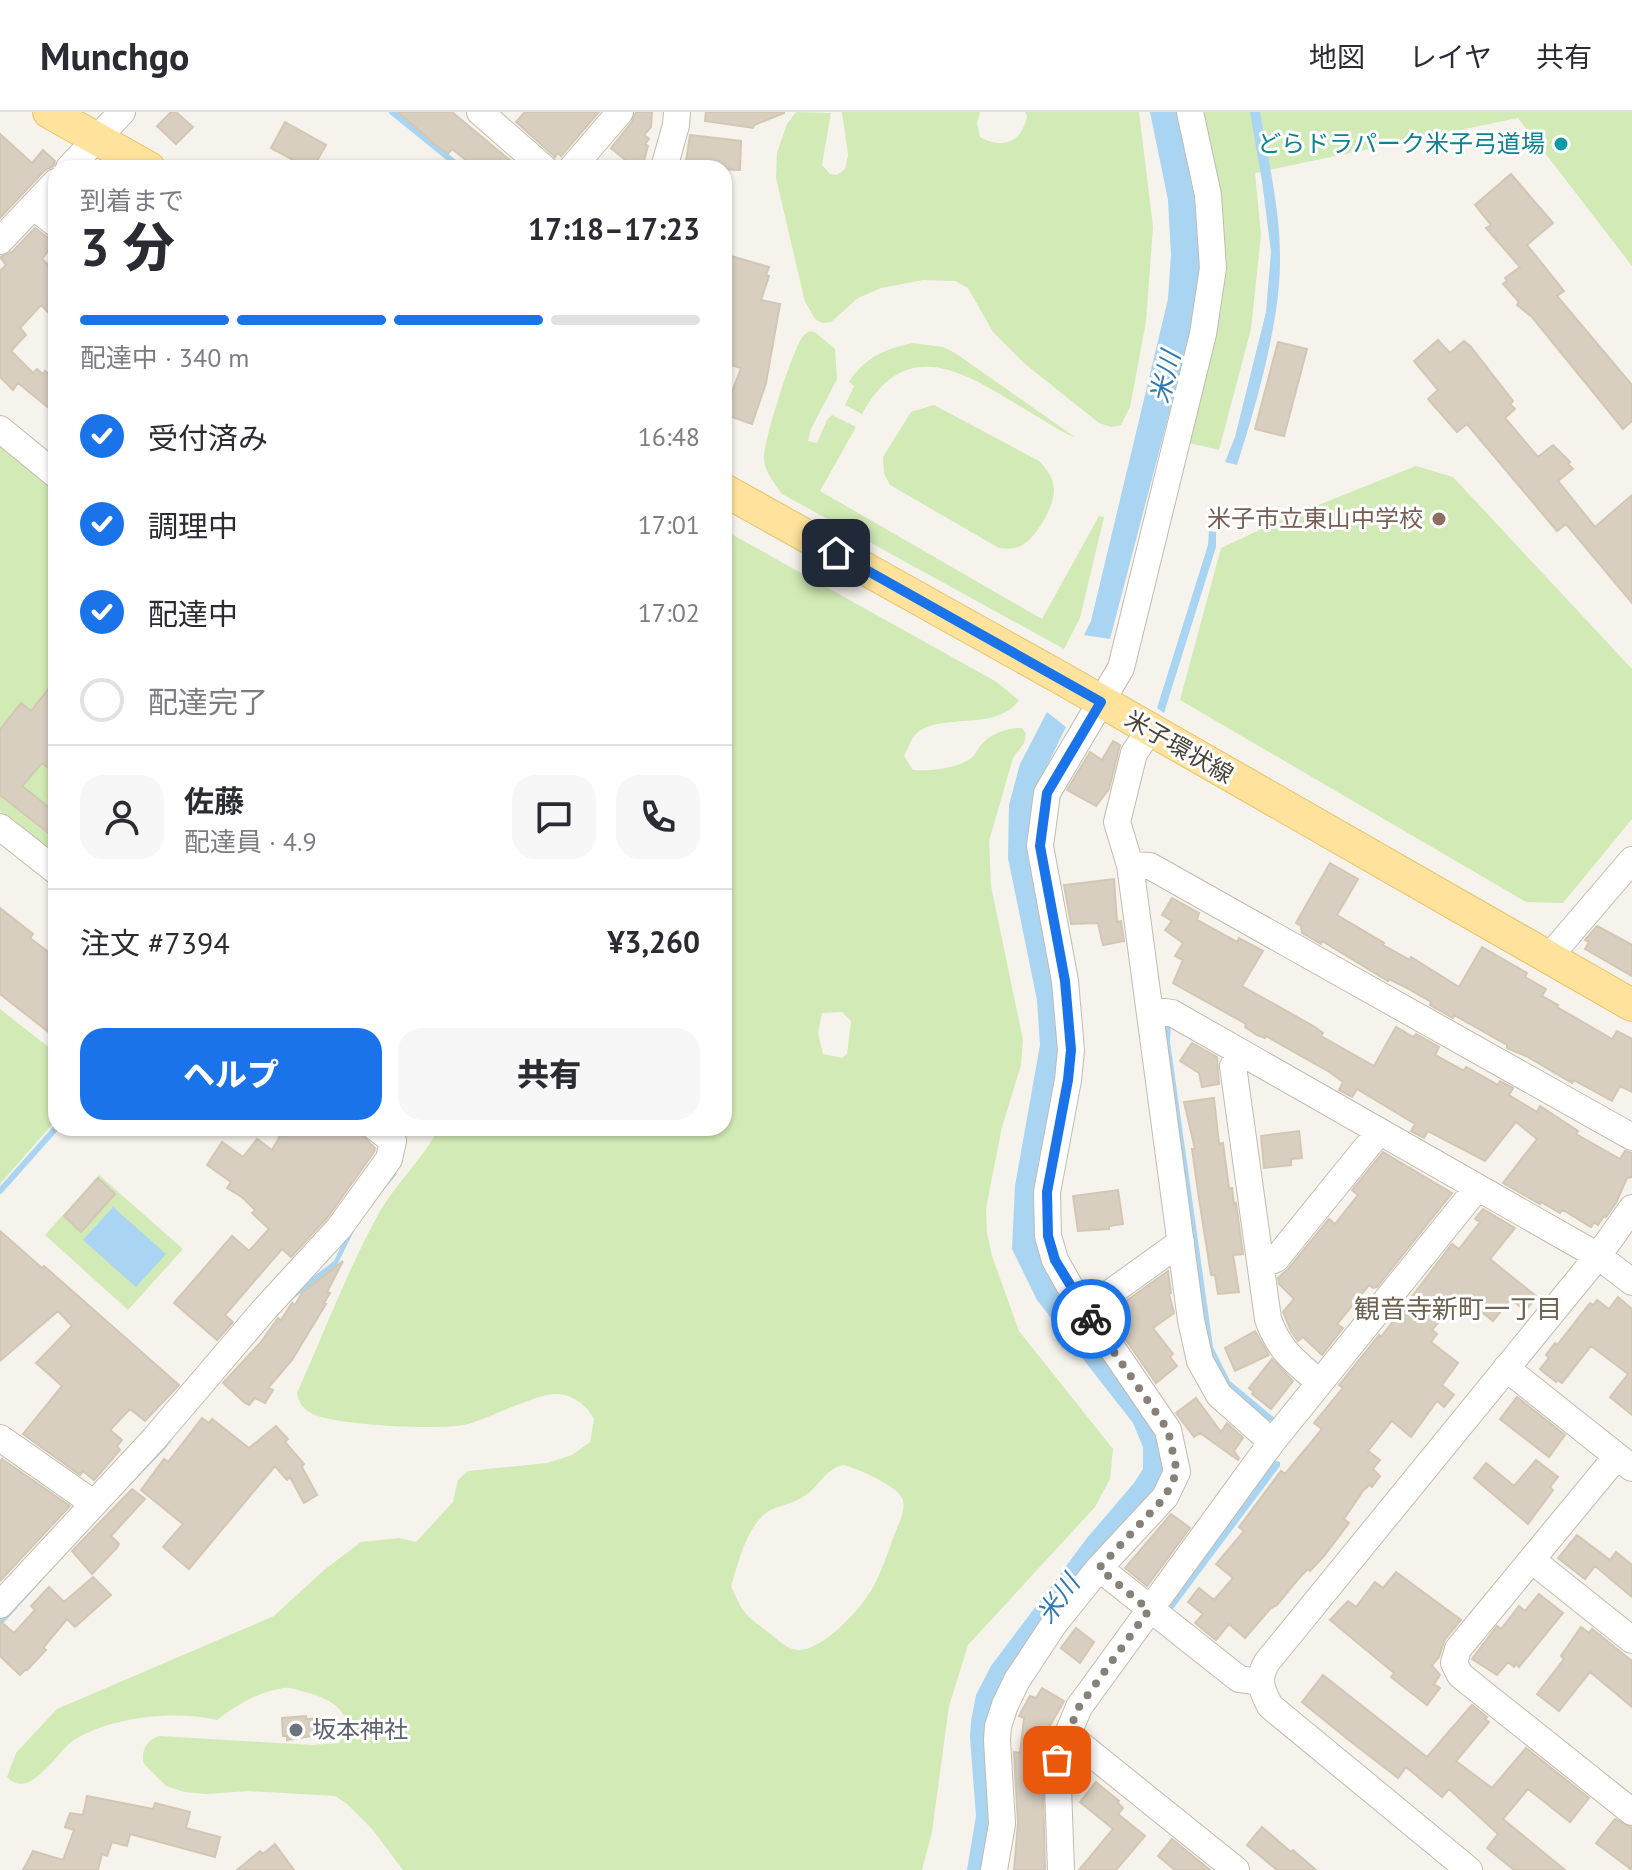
<!DOCTYPE html>
<html lang="ja">
<head>
<meta charset="utf-8">
<style>
  body { margin:0; font-family:"PT Sans","Noto Sans JP",sans-serif; background:#f7f7f7; color:#2b2b33; height:100vh; display:flex; flex-direction:column; font-size:30px; white-space:nowrap }
  * { box-sizing:border-box; margin:0 }
  p { font-size:26px; color:#7c7c81 }
  .icon { flex:none; width:44px; height:44px; fill:none; stroke:currentColor; stroke-width:2; stroke-linecap:round; stroke-linejoin:round }
  .map { position:relative; flex:1; overflow:hidden }
  .side { position:absolute; left:48px; top:48px; width:684px; height:976px; display:flex; flex-direction:column; background:#fff; border-radius:24px; box-shadow:0 2px 6px #0004 }
  .side>* { flex:none }
  .pin { position:absolute; display:grid; place-items:center; width:68px; height:68px; color:#fff; margin:-34px; border-radius:16px; box-shadow:0 4px 12px #0006 }
  .courier { position:absolute; display:grid; place-items:center; width:80px; height:80px; margin:-40px; border:6px solid #1a73e8; border-radius:50%; background:#fff; color:#222; box-shadow:0 2px 10px #0007 }
  .summary em { font-style:normal; font-weight:800 }
  .summary div { display:flex; flex-direction:column-reverse }
  .summary { display:flex; align-items:center; justify-content:space-between; height:136px; padding:0 32px }
  h1 { font-size:52px; font-weight:800; line-height:60px }
  .bar { display:grid; grid-template-columns:repeat(4,1fr); gap:12px 8px; align-content:center; height:96px; padding:0 32px }
  .bar i { height:10px; border-radius:6px; background:#e1e1e2 }
  .bar .current { background:#1a73e8 }
  .bar p { grid-column:span 4 }
  .line { display:flex; align-items:center; gap:20px; padding:0 32px; border-top:2px solid #e1e1e2 }
  .line div { flex:1 }
  .round { display:grid; place-items:center; flex:none; width:84px; height:84px; border-radius:24px; background:#f7f7f7 }
  ol { padding:0 32px; list-style:none }
  li { display:flex; align-items:center; gap:24px; height:88px }
  li p { margin-inline-start:auto }
  li .icon { padding:8px; border-radius:50%; background:#1a73e8; color:#fff; stroke-width:4 }
  li:last-child { color:#7c7c81 }
  li i { width:44px; height:44px; border:4px solid #e1e1e2; border-radius:50% }
  .action { display:flex; gap:16px; margin-top:auto; padding:16px 32px }
  .action a { flex:1; height:92px; border-radius:24px; background:#1a73e8; color:#fff; font-size:32px; font-weight:800; line-height:92px; text-align:center }
  .action a+a { background:#f7f7f7; color:#2b2b33 }
  header { display:flex; align-items:center; gap:48px; box-sizing:border-box; height:112px; padding:0 40px; background:#fff; border-bottom:2px solid #e1e1e2 }
  header strong { font-size:38px }
  nav { display:flex; gap:44px; margin-inline-start:auto; font-size:28px }
  .map>svg:first-child { display:block }
</style>
</head>
<body>
<header>
<strong>Munchgo</strong>
<nav><a>地図</a><a>レイヤ</a><a>共有</a></nav>
</header>
<div class="map">
<svg width="1632" height="1758" viewBox="0 0 1632 1758">
  <rect width="100%" height="100%" fill="#f6f3ec"/>
  <path fill="#d2eab5" fill-rule="evenodd" d="M796,0l35,1 -9,52 8,9 7,1 8,-6 3,-14 -6,-43h138l-3,11 3,14c23,13 42,5 47,-21l-2,-4h114l14,115 -7,95 -16,85 -9,18 -10,2 -12,-4 -74,-59 -32,-32 -25,-44 -13,-7 -32,-1 -42,8 -23,10 -27,24 -8,1 -7,-3 -11,-18 -29,-124 1,-25 10,-29z
    M1199,0h433v154l-114,-148 -263,55 6,62 -10,94 -32,121 -34,-8 27,-119z
    M810,219l6,2 19,16 2,30 -26,50 -3,12 9,2 10,-23 5,-5 24,12 -36,64 222,128 57,-103 5,1 -24,101 -16,31 -282,-155c-7,-10 -17,-22 -18,-34 -1,-18 25,-97 34,-115 3,-7 6,-11 12,-14z
    M912,231l31,4 12,6 120,84c-11,-3 -25,-13 -37,-20 -62,-36 -128,-91 -176,-3l-17,-9 9,-19 -5,-4c15,-24 36,-33 63,-39z
    M934,293l105,56c8,9 14,15 15,28 1,15 -16,46 -30,55 -7,5 -16,5 -25,4l-109,-63 -6,-12 -1,-16 28,-45z
    M0,332l56,43v368l-56,-44z
    M1416,354l37,11 179,192v150l-69,84 -37,-1 -346,-202 41,-152 60,-28z
    M724,418l271,151 24,19c-22,32 -79,12 -102,33 -6,5 -9,16 -13,23l9,14c17,1 42,-1 57,-11 5,-3 7,-10 12,-15 8,-10 27,-17 40,-16l4,6 -2,9 -11,15 -24,83 2,45 32,154 -2,25 -19,62 -16,81 1,25 5,23 27,75 94,118 -3,30 -15,28 -127,138 -19,61 -17,126 -10,38h-519l-31,-41 -25,-25 -12,-8 -87,-5 -41,3 -23,-2 -18,-6 -22,-22c-4,-12 3,-25 15,-28l153,9 27,-2c21,-31 -11,-46 -38,-52 -6,-2 -12,-4 -18,-3 -27,5 -45,16 -66,32 -43,-10 -106,-3 -143,20 -17,11 -44,62 -67,37l9,-24 41,-44 217,-93 50,-46 37,-28 38,-4 17,4 37,-40 5,-22 10,-9 79,-8 25,-8 18,-13 4,-23c-8,-15 -22,-25 -39,-25 -19,0 -65,24 -87,30 -26,7 -129,1 -153,-9 -11,-5 -16,-11 -18,-22 27,-60 50,-122 82,-180 17,-30 44,-54 60,-85h285zM822,901l20,-1 9,9 -4,33 -5,4 -19,-4 -5,-21zM844,1353c14,4 52,20 58,33 5,10 -3,25 -7,35 -7,19 -13,38 -23,56 -11,20 -49,61 -73,61 -12,0 -22,-11 -31,-18 -24,-18 -25,-19 -37,-46 8,-24 14,-56 35,-73 11,-8 28,-9 40,-18 13,-9 20,-27 38,-30z
    M0,897l56,44v67l-56,64z
    M99,1063l84,74 -55,61 -83,-75z"/>
  <path fill="#a9d4f2" d="M1150,0h27l21,104 2,47 -8,63 -82,313 -26,-4 7,-14 77,-322 3,-44 -3,-55z
    M1250,0h10c8,48 20,96 20,145 1,62 -24,149 -43,208l-12,-3 10,-25 31,-125 5,-60 -9,-71z
    M1209,419l7,1v15l-52,166 -7,-5 51,-163z
    M1047,600l19,15 -25,51 2,1 22,253 -29,182 133,236 -9,34 -153,201 -17,185h-23l9,-54 -6,-78 1,-17 5,-26 15,-29 96,-128 47,-55 9,-14v-22l-10,-24 -96,-123 -25,-51 3,-63 25,-141 -3,-45 -29,-142 1,-53 11,-41z
    M1171,910l-1,20 43,305 17,34 47,39 -8,1 -44,-36 -18,-36 -45,-321z
    M393,1059l4,3 -36,43 -24,48 -57,44 -100,119 -14,20 -69,71 -97,108v-7l285,-322 49,-37 22,-46z
    M113,1095l53,47 -30,33 -53,-47z
    M1275,1349l5,1v4l-110,147 -1,-10z"/>
  <g fill="none" stroke-linecap="round" stroke-linejoin="round">
    <path stroke="#a9d4f2" stroke-width="6" d="M392,0l69,56
      M0,1079l56,-63"/>
  </g>
  <path fill="#d8cfc1" stroke="#d3c7b4" stroke-width="2" d="M171,0h5l17,15 -17,17 -19,-18z
    M398,0h54l65,54 -41,2 -24,-19 -4,5 -11,-8z
    M525,0h74l-38,44 -3,-3 -3,4 -39,-35z
    M636,0h16l-1,15 -7,8 5,4 -4,5 3,2 -6,22h-7l-24,-20 21,-26z
    M706,0h78v1l-30,12 -1,3 -48,-7z
    M285,10l41,23 -13,23h-5l-37,-20z
    M0,22l32,29 11,-13 12,11 -2,5 -9,5 -44,47z
    M690,23l51,6 -1,29 -55,-2z
    M1511,62l42,49 -26,22 37,46 -7,5 75,89v36l-9,8 -91,-112 -15,-12 2,-3 -16,-18 4,-3 -2,-3 15,-11 -34,-39 5,-3 -16,-20z
    M35,116l12,9 9,3 -14,19 14,13v48l-15,-15 -21,23 6,7 -15,16 22,22 4,-4 6,5 2,-3 11,9v34l-38,-31 -5,7 -13,-13v-106l6,-6 -6,-8 12,-5z
    M724,142l45,13 -3,8 3,1 -8,24 19,4 -14,79 -14,41 -26,-9 6,-17 -2,-1 11,-29 -17,-5z
    M1438,228l12,13 14,-12 7,6 42,54 -3,3 5,5 -10,9 33,39 15,-12 17,17 -2,2 5,5 -15,12 37,46 37,-32v108l-66,-79 -9,7 -90,-107 -10,8 -29,-33 10,-9 -24,-29z
    M1278,230l29,7 -23,87 -29,-7z
    M56,567v95l-14,-11 -20,23 34,27v26l-56,-44v-65l21,-27 10,8z
    M1113,629l7,4 -11,44 -13,17 -29,-16 23,-38 12,8z
    M1330,751l28,16 -21,36 47,28 -1,2 27,15 1,-3 48,30 23,-40 45,26 -2,4 21,12 -4,7 16,9 -1,2 55,32 5,-8 15,8v53l-12,-6 -8,15 -38,-21 -2,3 -46,-27 -19,-8v-3l-53,-30 -1,3 -23,-13 1,-3 -24,-14 -18,-9 -1,2 -66,-40 -1,3 -19,-11 -1,-7 -5,-3z
    M1114,767l3,43 4,-1 3,20 -21,4 -5,-22 -27,1 -7,-39z
    M1172,786l27,15 -2,7 40,22 2,-4 24,13 -21,35 73,41 8,6 -2,3 53,30 22,-39 17,10 3,-3 23,13 -4,8 29,16 2,-4 32,18 2,-4 13,7 -4,7 28,17 3,-6 38,25 -2,3 44,25 5,-8 7,2v24l-5,1 -11,25 -10,14 -2,-1 -6,9 -4,-3 -3,5 -28,-17 -3,3 -19,-11 -1,2 -37,-21 34,-44 -21,-17 -31,39 -57,-30 -4,7 -13,-7 4,-7 -58,-35 -5,8 -13,-7 4,-8 -12,-9 -65,-37 -1,2 -8,-3 -12,-8 1,-3 -73,-41 10,-23 -8,-4 8,-13 -18,-13 7,-9 -10,-6z
    M0,796l33,26 -3,4 26,20v80l-56,-44z
    M1597,814l35,19v31l-47,-27 4,-7 -4,-2z
    M1192,931l25,14 2,27 -17,3 -3,-14 -19,-12z
    M1214,986l5,46 4,-1 6,45h3l2,16 2,-1 7,51 -10,1 6,37 -21,2 -3,-19h-4l-13,-83 -6,-43h3l-11,-47z
    M292,1016h68l2,7 13,13 -1,4 -47,66 -36,39 -9,-8 -57,66 8,7 -16,18 -43,-37 58,-67 17,15 20,-22 -17,-16 3,-3 -12,-12 -16,-10 4,-6 -24,-17 15,-23 21,15 14,-18 15,11 12,-21 5,3z
    M1299,1019l3,27 -11,1v6l-27,3 -3,-32z
    M1383,1040l69,41 -75,94 -4,1 -4,-3 -32,39 6,4 -21,27 -19,-18 -5,4 -7,-10 -8,-19 11,-13 -15,-15 -1,-6 10,-9 41,-50 6,5 23,-29 -6,-5z
    M98,1066l17,16 -34,38 -17,-16z
    M1118,1078l5,34 -14,2v3l-31,2 -5,-35z
    M1483,1097l32,19 -25,31 47,38 -12,14 -14,-12 -18,22 -32,-26 -29,35 5,4 -6,8 27,21 -16,22 12,10 -10,12 -7,-6 -26,36 -19,-16 -24,30 12,9 -7,9 7,7 -8,11 -3,-2 -6,6 -19,28 5,4 -25,33 -14,15 -2,-2 -9,9 -22,27 -7,4 -25,29 -16,-14 -13,16 -21,-17 8,-9 -15,-12 11,-14 15,12 19,-22 -17,-14 28,-33 -5,-4 42,-56 4,3 37,-45 -8,-6 29,-35 -4,-3 40,-50 2,2 71,-93 7,5 21,-27 -5,-3z
    M0,1119l42,37 2,-2 135,119 -34,36 -15,-12 -20,21 12,10 -5,6 3,4 -26,30 -11,-9 -3,4 -57,-41 39,-48 -26,-23 36,-37 -14,-15 -58,50z
    M343,1149l-16,31 3,1 -6,10 2,1 -34,56 -24,28 5,2 -8,13 -10,-5 -6,7 -4,-2 -22,-20 38,-41 17,-24 3,2 11,-17 3,2 7,-12z
    M1168,1159l3,22 -2,1 5,19 -21,15 20,26 -3,3 7,9 -21,17 -48,-69z
    M1618,1185l14,12v106l-22,-18 18,-23 -37,-28 -29,37 -4,-3 -2,2 -16,-13 9,-11 -3,-3 9,-12 2,2 33,-42 3,2 4,-5 12,9z
    M1255,1219l14,24 -34,16 -10,-23z
    M1272,1247l21,22 -22,28 -19,-15 2,-2 -5,-4z
    M1517,1285l48,38 -16,22 -49,-38z
    M1196,1286l25,34 6,-9 16,15 -9,13 5,7 -1,2 -38,-27 -6,4 -18,-24z
    M202,1306l7,5 3,-4 37,29 27,-22 12,13 -3,3 19,22 -2,3 15,28 -13,8 -14,-26 -3,3 -12,-14 -86,103 -26,-22 20,-23 -42,-34 23,-31 4,3z
    M2,1347l68,47 -70,75v-119z
    M1536,1348l22,17 -8,10 3,3 -25,34 -54,-46 12,-15 28,23z
    M132,1377l13,10 -34,37 8,8 -3,5 -24,25 -20,-23z
    M1171,1402l19,14 -43,58 -22,-18z
    M1577,1423l33,25 6,-8 16,13v32l-37,-31 -10,13 -27,-21z
    M1396,1460l65,48 -16,19 -6,18 -7,8 8,10 -6,9 6,4 -13,17 -36,-28 3,-4 -64,-53 18,-19 8,6 19,-25 8,6z
    M93,1465l18,18 -36,32 -8,-8 -24,29 3,2 -19,20 -1,-1 -6,6 -20,-19v-35l14,12 21,-23 -4,-4 18,-19 15,15z
    M1539,1482l24,19 -44,54 -3,-3 -2,3 -6,-5 -11,13 -25,-16 25,-33 4,3 18,-23 6,5z
    M1581,1515l8,6 3,-4 40,32v46l-42,-35 -31,39 -22,-17 27,-35 -3,-3z
    M1076,1516l18,14 -14,21 -19,-15z
    M1323,1563l104,82 45,-52 15,12 -2,2 4,3 -33,39 36,27 34,-40 63,50 -19,24 -42,-33 -25,30 62,51h-51l-27,-22 11,-14 -49,-45 -7,8 -36,-30 -8,11 -53,-41 -43,-35z
    M1042,1576l22,13 -31,54 9,1 3,114h-31l4,-47 -4,-69v-2l6,1 4,-35 -5,-2 11,-20 6,2z
    M306,1604v3l18,-1v16l-37,6v-4h-4l-1,-18z
    M1096,1670l23,19 -1,2 5,5 -5,6 27,22 -29,34h-37l34,-41 -33,-27z
    M87,1684l66,13 2,-6 35,9 -4,16 34,9 -5,20 -85,-23 -3,12 -15,-4 -5,14 -5,-2 -4,16h-75l10,-19 30,9 11,-30 -9,-3 5,-14 13,2z
    M1615,1707l17,9v42l-36,-27z
    M1262,1715l29,25 2,-2 23,20h-39l-30,-25z
    M1172,1727l38,31h-35l-17,-14z
    M275,1732l19,26h-57l23,-19 3,3z"/>
  <g fill="none" stroke-linecap="round" stroke-linejoin="round">
    <defs>
      <path id="minor" d="M480,0l64,56
        M69,56l53,-56
        M572,56l48,-56
        M664,56l12,-43 1,-13
        M33,94l23,18
        M0,129l56,-59
        M0,317l56,46
        M0,715l56,44
        M1130,753l-13,-43 17,-69 16,-23
        M1549,845l83,-97
        M1150,898l22,3 426,243 34,26
        M1242,941l-9,13 35,253c11,31 26,42 51,63
        M1261,1153l15,-6 103,-127
        M1085,1199l96,-69
        M1506,1256l126,100
        M0,1326l93,65
        M1272,1330l-53,-47 -19,-34 -9,-41 -61,-455 20,1 482,271
        M1617,1344l-159,193 -4,14 6,12 172,137
        M1533,1449l99,79
        M1099,1456l140,111 21,3
        M0,1493l154,-166 109,-128 76,-83 50,-69 4,-18 -17,-13
        M1067,1622l169,136
        M994,1758l8,-46 -5,-84 1,-14 7,-21 12,-25 37,-56 45,-56 66,-71 12,-25 -9,-42 -99,-145 -14,-25 -7,-24 -1,-44 21,-112 3,-30 -6,-69 -25,-135 7,-53 74,-125 82,-334 10,-66 -5,-73 -18,-83
        M1061,1758l-4,-110 22,-53 193,-265 205,-254
        M1469,1758l-199,-164c-9,-17 -13,-27 -3,-44l331,-406 34,-48"/>
      <path id="major" d="M49,0l100,56
        M724,378l335,187 573,328"/>
    </defs>
    <use href="#minor" stroke="#c2bbae" stroke-width="28"/>
    <use href="#major" stroke="#e6c16a" stroke-width="34"/>
    <use href="#minor" stroke="#fff" stroke-width="26"/>
    <use href="#major" stroke="#ffe39c" stroke-width="32"/>
  </g>
  <g fill="none" stroke-linecap="round" stroke-linejoin="round">
    <path stroke="#878178" stroke-width="8" stroke-dasharray="0 14.4" d="M1057,1648l22,-53 70,-97 -50,-42 66,-71 12,-25 -9,-42 -77,-111"/>
    <path stroke="#1a73e8" stroke-width="10" d="M836,441l265,149 -54,91 -7,53 25,135 6,69 -3,30 -21,112 1,44 7,24 36,59"/>
  </g>
  <circle fill="#0f9aa8" stroke="#fff" stroke-width="3" cx="1561" cy="32" r="8"/>
  <circle fill="#8d6e63" stroke="#fff" stroke-width="3" cx="1439" cy="407" r="8"/>
  <circle fill="#6b7280" stroke="#fff" stroke-width="3" cx="296" cy="1618" r="8"/>
  <g text-anchor="middle" stroke-width="6" stroke-linejoin="round" paint-order="stroke">
    <g font-size="24" fill="#0d838f" stroke="#fff" text-anchor="end">
      <text x="1545" y="40">どらドラパーク米子弓道場</text>
    </g>
    <g font-size="24" fill="#785e54" stroke="#fff" text-anchor="end">
      <text x="1423" y="415">米子市立東山中学校</text>
    </g>
    <g font-size="24" fill="#4b4439" stroke="#fff">
      <text transform="translate(1179 635) rotate(30)" y="8">米子環状線</text>
    </g>
    <g font-size="24" fill="#5b616d" stroke="#fff" text-anchor="start">
      <text x="312" y="1626">坂本神社</text>
    </g>
    <g font-size="26" font-style="italic" fill="#2e7ab2" stroke="#fff">
      <text transform="translate(1165 265) rotate(-76)" y="9">米川</text>
      <text transform="translate(1058 1487) rotate(-54)" y="9">米川</text>
    </g>
    <g font-size="26" fill="#6e6250" stroke="#fff">
      <text x="1458" y="1206">観音寺新町一丁目</text>
    </g>
  </g>
</svg>
<div class="pin" style="left:1057px;top:1648px;background:#ea580c"><svg class="icon" aria-label="bag" viewBox="0 0 24 24"><path d="M5 8h14l-1 12H6zM9 8a3 3 0 0 1 6 0"/></svg></div>
<div class="pin" style="left:836px;top:441px;background:#1f2937"><svg class="icon" aria-label="home" viewBox="0 0 24 24"><path d="M3 11l9-7 9 7M6 9v11h12V9"/></svg></div>
<div class="courier" style="left:1091px;top:1207px"><svg class="icon" aria-label="bike" viewBox="0 0 24 24"><circle cx="6" cy="16" r="4"/><circle cx="18" cy="16" r="4"/><path d="M6 16l4-8h5l3 8M10 8l3 8H6M13 5h3"/></svg></div>
<section class="side">
<div class="summary"><div><h1>3 分</h1><p>到着まで</p></div><em>17:18–17:23</em></div>
<div class="bar"><i class="current"></i><i class="current"></i><i class="current"></i><i></i><p>配達中 · 340 m</p></div>
<ol>
<li><svg class="icon" aria-label="check" viewBox="0 0 24 24"><path d="M5 12l5 5 9-10"/></svg>受付済み<p>16:48</p></li>
<li><svg class="icon" aria-label="check" viewBox="0 0 24 24"><path d="M5 12l5 5 9-10"/></svg>調理中<p>17:01</p></li>
<li><svg class="icon" aria-label="check" viewBox="0 0 24 24"><path d="M5 12l5 5 9-10"/></svg>配達中<p>17:02</p></li>
<li><i></i>配達完了</li>
</ol>
<div class="line" style="height:144px"><a class="round"><svg class="icon" aria-label="person" viewBox="0 0 24 24"><circle cx="12" cy="8" r="4"/><path d="M4 21q1-7 8-7t8 7"/></svg></a><div><b>佐藤</b><p>配達員 · 4.9</p></div><a class="round"><svg class="icon" aria-label="chat" viewBox="0 0 24 24"><path d="M4 5h16v11H9l-5 4z"/></svg></a><a class="round"><svg class="icon" aria-label="phone" viewBox="0 0 24 24"><path d="M5 4h4l2 5-3 2q2 4 5 5l2-3 5 2v4C11 20 4 13 5 4z"/></svg></a></div>
<div class="line" style="height:104px"><div>注文 #7394</div><b>¥3,260</b></div>
<div class="action"><a>ヘルプ</a><a>共有</a></div>
</section>
</div>
</body>
</html>
